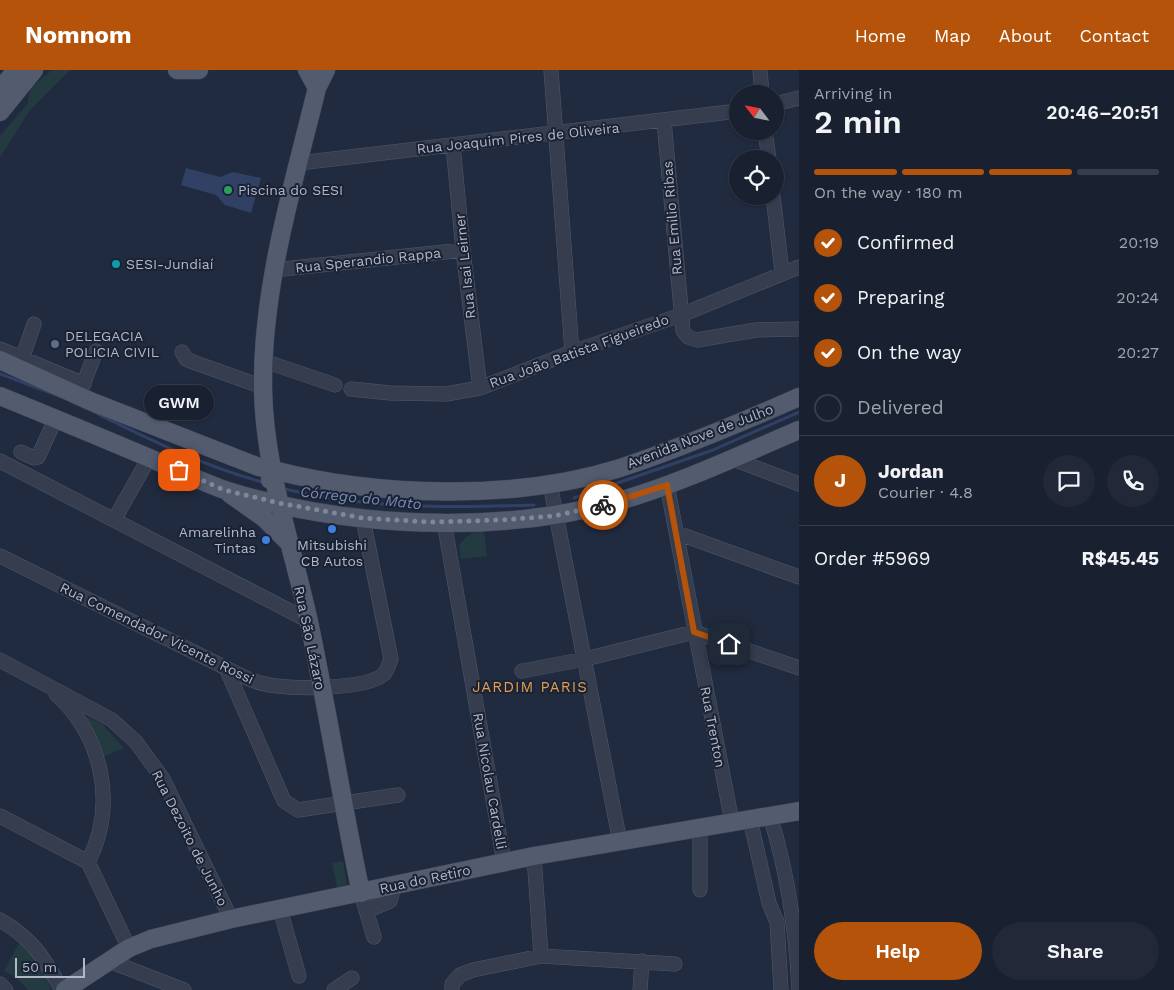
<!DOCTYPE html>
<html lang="en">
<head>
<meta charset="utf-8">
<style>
  body { margin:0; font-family:"Work Sans",sans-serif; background:#222837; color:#f1f3f6; height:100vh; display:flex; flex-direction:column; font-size:19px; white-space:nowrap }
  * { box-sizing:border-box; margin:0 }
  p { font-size:16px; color:#9fa3aa }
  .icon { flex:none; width:28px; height:28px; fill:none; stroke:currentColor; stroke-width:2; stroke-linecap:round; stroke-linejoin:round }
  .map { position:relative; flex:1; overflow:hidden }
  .sheet { display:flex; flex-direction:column; background:#19202f; width:375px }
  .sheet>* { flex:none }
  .needle { width:32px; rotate:302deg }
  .fabs { position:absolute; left:729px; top:15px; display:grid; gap:10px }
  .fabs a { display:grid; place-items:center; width:55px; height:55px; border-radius:50%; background:#19202f; box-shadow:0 1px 4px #0004,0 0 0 1px #373e4b; font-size:25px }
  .scale { position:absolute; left:15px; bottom:12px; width:70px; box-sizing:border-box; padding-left:5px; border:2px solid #b1b8ca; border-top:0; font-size:14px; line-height:18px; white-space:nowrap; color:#b1b8ca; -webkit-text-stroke:4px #1a2233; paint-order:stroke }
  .pin { position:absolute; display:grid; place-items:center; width:42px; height:42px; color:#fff; margin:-21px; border-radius:10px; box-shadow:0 2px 8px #0006 }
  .courier { position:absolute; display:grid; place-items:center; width:50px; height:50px; margin:-25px; border:4px solid #b45309; border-radius:50%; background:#fff; color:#222; box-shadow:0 1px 6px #0007 }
  .bubble { position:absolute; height:35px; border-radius:18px; background:#19202f; box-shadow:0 1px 4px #0004,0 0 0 1px #373e4b; font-size:16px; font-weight:600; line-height:35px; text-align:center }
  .overview em { font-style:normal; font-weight:600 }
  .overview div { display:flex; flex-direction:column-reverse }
  .overview { display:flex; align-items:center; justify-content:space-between; height:85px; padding:0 15px }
  h1 { font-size:32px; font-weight:600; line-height:38px }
  .bar { display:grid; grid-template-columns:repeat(4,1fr); gap:8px 5px; align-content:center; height:60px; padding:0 15px }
  .bar i { height:6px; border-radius:4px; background:#373e4b }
  .bar .active { background:#b45309 }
  .bar p { grid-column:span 4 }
  .line { display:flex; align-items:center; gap:12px; padding:0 15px; border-top:1px solid #373e4b }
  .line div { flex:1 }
  .round { display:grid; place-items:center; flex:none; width:52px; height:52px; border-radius:26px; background:#222837 }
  ol { padding:0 15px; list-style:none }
  li { display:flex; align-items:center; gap:15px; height:55px }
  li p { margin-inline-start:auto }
  li .icon { padding:5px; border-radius:50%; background:#b45309; color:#fff; stroke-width:4 }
  li:last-child { color:#9fa3aa }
  li i { width:28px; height:28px; border:2px solid #373e4b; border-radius:50% }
  .primary-button { display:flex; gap:10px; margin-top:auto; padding:10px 15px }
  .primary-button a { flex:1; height:58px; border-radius:30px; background:#b45309; color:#fff; font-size:20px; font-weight:600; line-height:58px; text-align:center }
  .primary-button a+a { background:#222837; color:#f1f3f6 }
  header { display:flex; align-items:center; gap:30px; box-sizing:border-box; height:70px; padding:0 25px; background:#b45309; color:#fff }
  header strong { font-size:24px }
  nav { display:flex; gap:28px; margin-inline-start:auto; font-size:18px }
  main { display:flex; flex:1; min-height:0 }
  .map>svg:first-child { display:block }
</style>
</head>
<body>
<header>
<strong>Nomnom</strong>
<nav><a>Home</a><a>Map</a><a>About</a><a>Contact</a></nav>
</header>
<main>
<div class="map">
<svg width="799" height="920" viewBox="0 0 799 920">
  <rect width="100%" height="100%" fill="#212b3f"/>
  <path fill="#233a40" d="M52,0h18l-39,39 -31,48v-21l28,-33c-1,-17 13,-23 24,-33z
    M475,462h9l3,24 -26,3 -2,-14 7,-8z
    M83,645l19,9 22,24 -21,9 -22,-41z
    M343,791l4,24 -10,2 -5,-24z
    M19,873c15,12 26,28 32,47h-23l-10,-11 -14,-8z"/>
  <path fill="#314166" d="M186,98l34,9 13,-5 28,6 -10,35 -26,-8 -9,-10 -35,-10z"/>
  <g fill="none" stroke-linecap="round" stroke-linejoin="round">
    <path stroke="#314166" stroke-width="3" d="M0,304l59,22
      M92,341c57,28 112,56 174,72
      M281,418c82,21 169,20 253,17
      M574,428l139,-48 86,-38"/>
    <defs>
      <path id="minor" d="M551,0l21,282
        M760,0l2,24
        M775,34l24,-6
        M664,51l19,210 5,6 9,3 59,-10 43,-1
        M765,61l4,28
        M453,75l10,105 17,138
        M299,93l439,-52
        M773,126l9,76
        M273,200l190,-20
        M0,279l84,35
        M182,282l4,7 7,3 70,25
        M264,291l71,24
        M20,295l14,-41
        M351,319l39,4 56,1 34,-6 92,-36 109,-37 118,-48
        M81,320l15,-39
        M21,382l13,6 4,-1 18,-39
        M733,389l66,25
        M0,391l309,160
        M550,414l70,358
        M667,415l65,337
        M114,450l35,-62
        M444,452l60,340
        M677,463l122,44
        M0,486l226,112c12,6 26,14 39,16 24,6 101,6 119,-10 3,-3 5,-10 7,-15l-28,-140
        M0,590l112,60 24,22 27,37 68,140
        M226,598l58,133 14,9 100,-15
        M522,601l63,-12 109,-27 105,36
        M56,624c47,43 61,111 32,168
        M0,746l88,46 41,86
        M770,746c18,57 26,114 29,174
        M750,749l19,84 8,19 4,68
        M534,786l7,100
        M700,820v-62
        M361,823l13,44
        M280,839l19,67
        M366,841l24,-10 4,-15
        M0,850c33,19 44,38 62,70
        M109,891l75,29
        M0,914l6,6
        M334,920l18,-12
        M452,920v-6l8,-9 13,-5 68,-14 134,8
        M640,920l2,-29"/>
      <path id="major" d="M177,0h22
        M307,0l10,18
        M326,0l-9,18c-24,98 -55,198 -54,300 1,80 29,156 46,234 19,90 33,181 52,271
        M0,20l16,-20
        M0,42l34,-42
        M0,290l90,41 169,66 14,3
        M0,326c49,20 98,40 147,61 26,11 52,24 78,33 120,38 273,45 394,11 62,-18 121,-46 180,-71
        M270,410l3,-10c105,27 242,31 347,-2 61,-20 120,-45 179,-71
        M230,424l34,24 23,23
        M65,920l64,-42 22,-9 80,-20 303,-63 265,-45"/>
    </defs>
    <use href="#minor" stroke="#50586a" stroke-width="15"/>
    <use href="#major" stroke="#3e4658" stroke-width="19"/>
    <use href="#minor" stroke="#353d4f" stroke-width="14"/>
    <use href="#major" stroke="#535c6f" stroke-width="18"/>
  </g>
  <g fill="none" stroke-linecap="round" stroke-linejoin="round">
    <path stroke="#7f8799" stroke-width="5" stroke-dasharray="0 9" d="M179,400l45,20 55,13 84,15 66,4 71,-2 54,-4 49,-11"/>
    <path stroke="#b45309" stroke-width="6" d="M603,435l64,-20 27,147 35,12"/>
  </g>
  <circle fill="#2e9e5b" stroke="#1a2233" stroke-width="2" cx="228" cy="120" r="5"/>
  <circle fill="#0f9aa8" stroke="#1a2233" stroke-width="2" cx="116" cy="194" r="5"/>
  <circle fill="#5c6f8a" stroke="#1a2233" stroke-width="2" cx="55" cy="274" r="5"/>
  <g fill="#3f7fe0" stroke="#1a2233" stroke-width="2">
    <circle cx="332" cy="459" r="5"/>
    <circle cx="266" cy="470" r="5"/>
  </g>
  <g text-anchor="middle" stroke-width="4" stroke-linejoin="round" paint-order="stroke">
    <g font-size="14" fill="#b1b8ca" stroke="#1a2233">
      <text transform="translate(518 68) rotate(-6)" y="5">Rua Joaquim Pires de Oliveira</text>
      <text transform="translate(672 148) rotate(-95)" y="5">Rua Emílio Ribas</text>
      <text transform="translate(368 190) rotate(-6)" y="5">Rua Sperandio Rappa</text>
      <text transform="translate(465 196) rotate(-96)" y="5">Rua Isai Leirner</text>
      <text transform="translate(579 281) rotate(-20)" y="5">Rua João Batista Figueiredo</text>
      <text transform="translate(700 366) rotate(-21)" y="5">Avenida Nove de Julho</text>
      <text transform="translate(157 563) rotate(26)" y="5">Rua Comendador Vicente Rossi</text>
      <text transform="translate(310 568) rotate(78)" y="5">Rua São Lázaro</text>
      <text transform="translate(713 657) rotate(79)" y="5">Rua Trenton</text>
      <text transform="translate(490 711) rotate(80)" y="5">Rua Nicolau Cardelli</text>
      <text transform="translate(190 768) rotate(63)" y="5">Rua Dezoito de Junho</text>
      <text transform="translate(425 809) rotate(-12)" y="5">Rua do Retiro</text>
    </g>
    <g font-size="14" fill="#b1b8ca" stroke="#1a2233" text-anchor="start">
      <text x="238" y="125">Piscina do SESI</text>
      <text x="126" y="199">SESI-Jundiaí</text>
      <text x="65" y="271">DELEGACIA<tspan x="65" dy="16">POLICIA CIVIL</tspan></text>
      <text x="256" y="467" text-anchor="end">Amarelinha<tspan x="256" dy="16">Tintas</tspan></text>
      <text x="332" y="480" text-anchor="middle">Mitsubishi<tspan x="332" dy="16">CB Autos</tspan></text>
    </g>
    <g font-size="15" font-style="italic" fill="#758ab5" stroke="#1a2233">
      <text transform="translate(361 428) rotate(6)" y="5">Córrego do Mato</text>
    </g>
    <g font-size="15" letter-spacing="1" fill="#df9f57" stroke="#1a2233">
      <text x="530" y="622">JARDIM PARIS</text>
    </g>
  </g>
</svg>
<div class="fabs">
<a><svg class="needle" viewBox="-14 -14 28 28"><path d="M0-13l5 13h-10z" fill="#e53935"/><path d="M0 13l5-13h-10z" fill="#9fa3aa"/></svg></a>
<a><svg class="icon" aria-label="locate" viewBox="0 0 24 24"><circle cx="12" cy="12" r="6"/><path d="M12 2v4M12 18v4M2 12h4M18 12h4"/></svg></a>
</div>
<div class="scale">50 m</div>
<div class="pin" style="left:179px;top:400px;background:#ea580c"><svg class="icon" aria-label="bag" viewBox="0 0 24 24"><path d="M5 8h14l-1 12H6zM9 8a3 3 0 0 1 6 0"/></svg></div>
<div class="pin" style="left:729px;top:574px;background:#1f2937"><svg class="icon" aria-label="home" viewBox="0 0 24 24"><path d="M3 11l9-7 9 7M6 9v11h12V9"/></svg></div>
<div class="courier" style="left:603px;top:435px"><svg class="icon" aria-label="bike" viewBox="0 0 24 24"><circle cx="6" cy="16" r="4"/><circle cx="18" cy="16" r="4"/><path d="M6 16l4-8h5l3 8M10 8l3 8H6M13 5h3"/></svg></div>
<div class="bubble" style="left:144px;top:315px;width:70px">GWM</div>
</div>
<section class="sheet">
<div class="overview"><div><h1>2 min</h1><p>Arriving in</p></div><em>20:46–20:51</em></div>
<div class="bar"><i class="active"></i><i class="active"></i><i class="active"></i><i></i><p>On the way · 180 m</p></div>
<ol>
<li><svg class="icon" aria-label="check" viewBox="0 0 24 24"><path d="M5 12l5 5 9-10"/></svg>Confirmed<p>20:19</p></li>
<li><svg class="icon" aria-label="check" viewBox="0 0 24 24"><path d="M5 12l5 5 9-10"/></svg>Preparing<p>20:24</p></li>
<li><svg class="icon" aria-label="check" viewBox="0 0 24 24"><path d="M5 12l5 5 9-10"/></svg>On the way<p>20:27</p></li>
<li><i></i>Delivered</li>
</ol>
<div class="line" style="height:90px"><b class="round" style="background:#b45309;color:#fff">J</b><div><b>Jordan</b><p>Courier · 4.8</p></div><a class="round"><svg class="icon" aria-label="chat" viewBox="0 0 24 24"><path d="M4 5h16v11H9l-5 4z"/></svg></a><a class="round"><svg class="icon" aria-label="phone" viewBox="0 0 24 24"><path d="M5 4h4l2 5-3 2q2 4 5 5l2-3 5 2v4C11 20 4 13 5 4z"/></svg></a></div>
<div class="line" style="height:65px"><div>Order #5969</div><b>R$45.45</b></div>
<div class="primary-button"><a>Help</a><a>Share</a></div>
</section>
</main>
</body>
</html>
